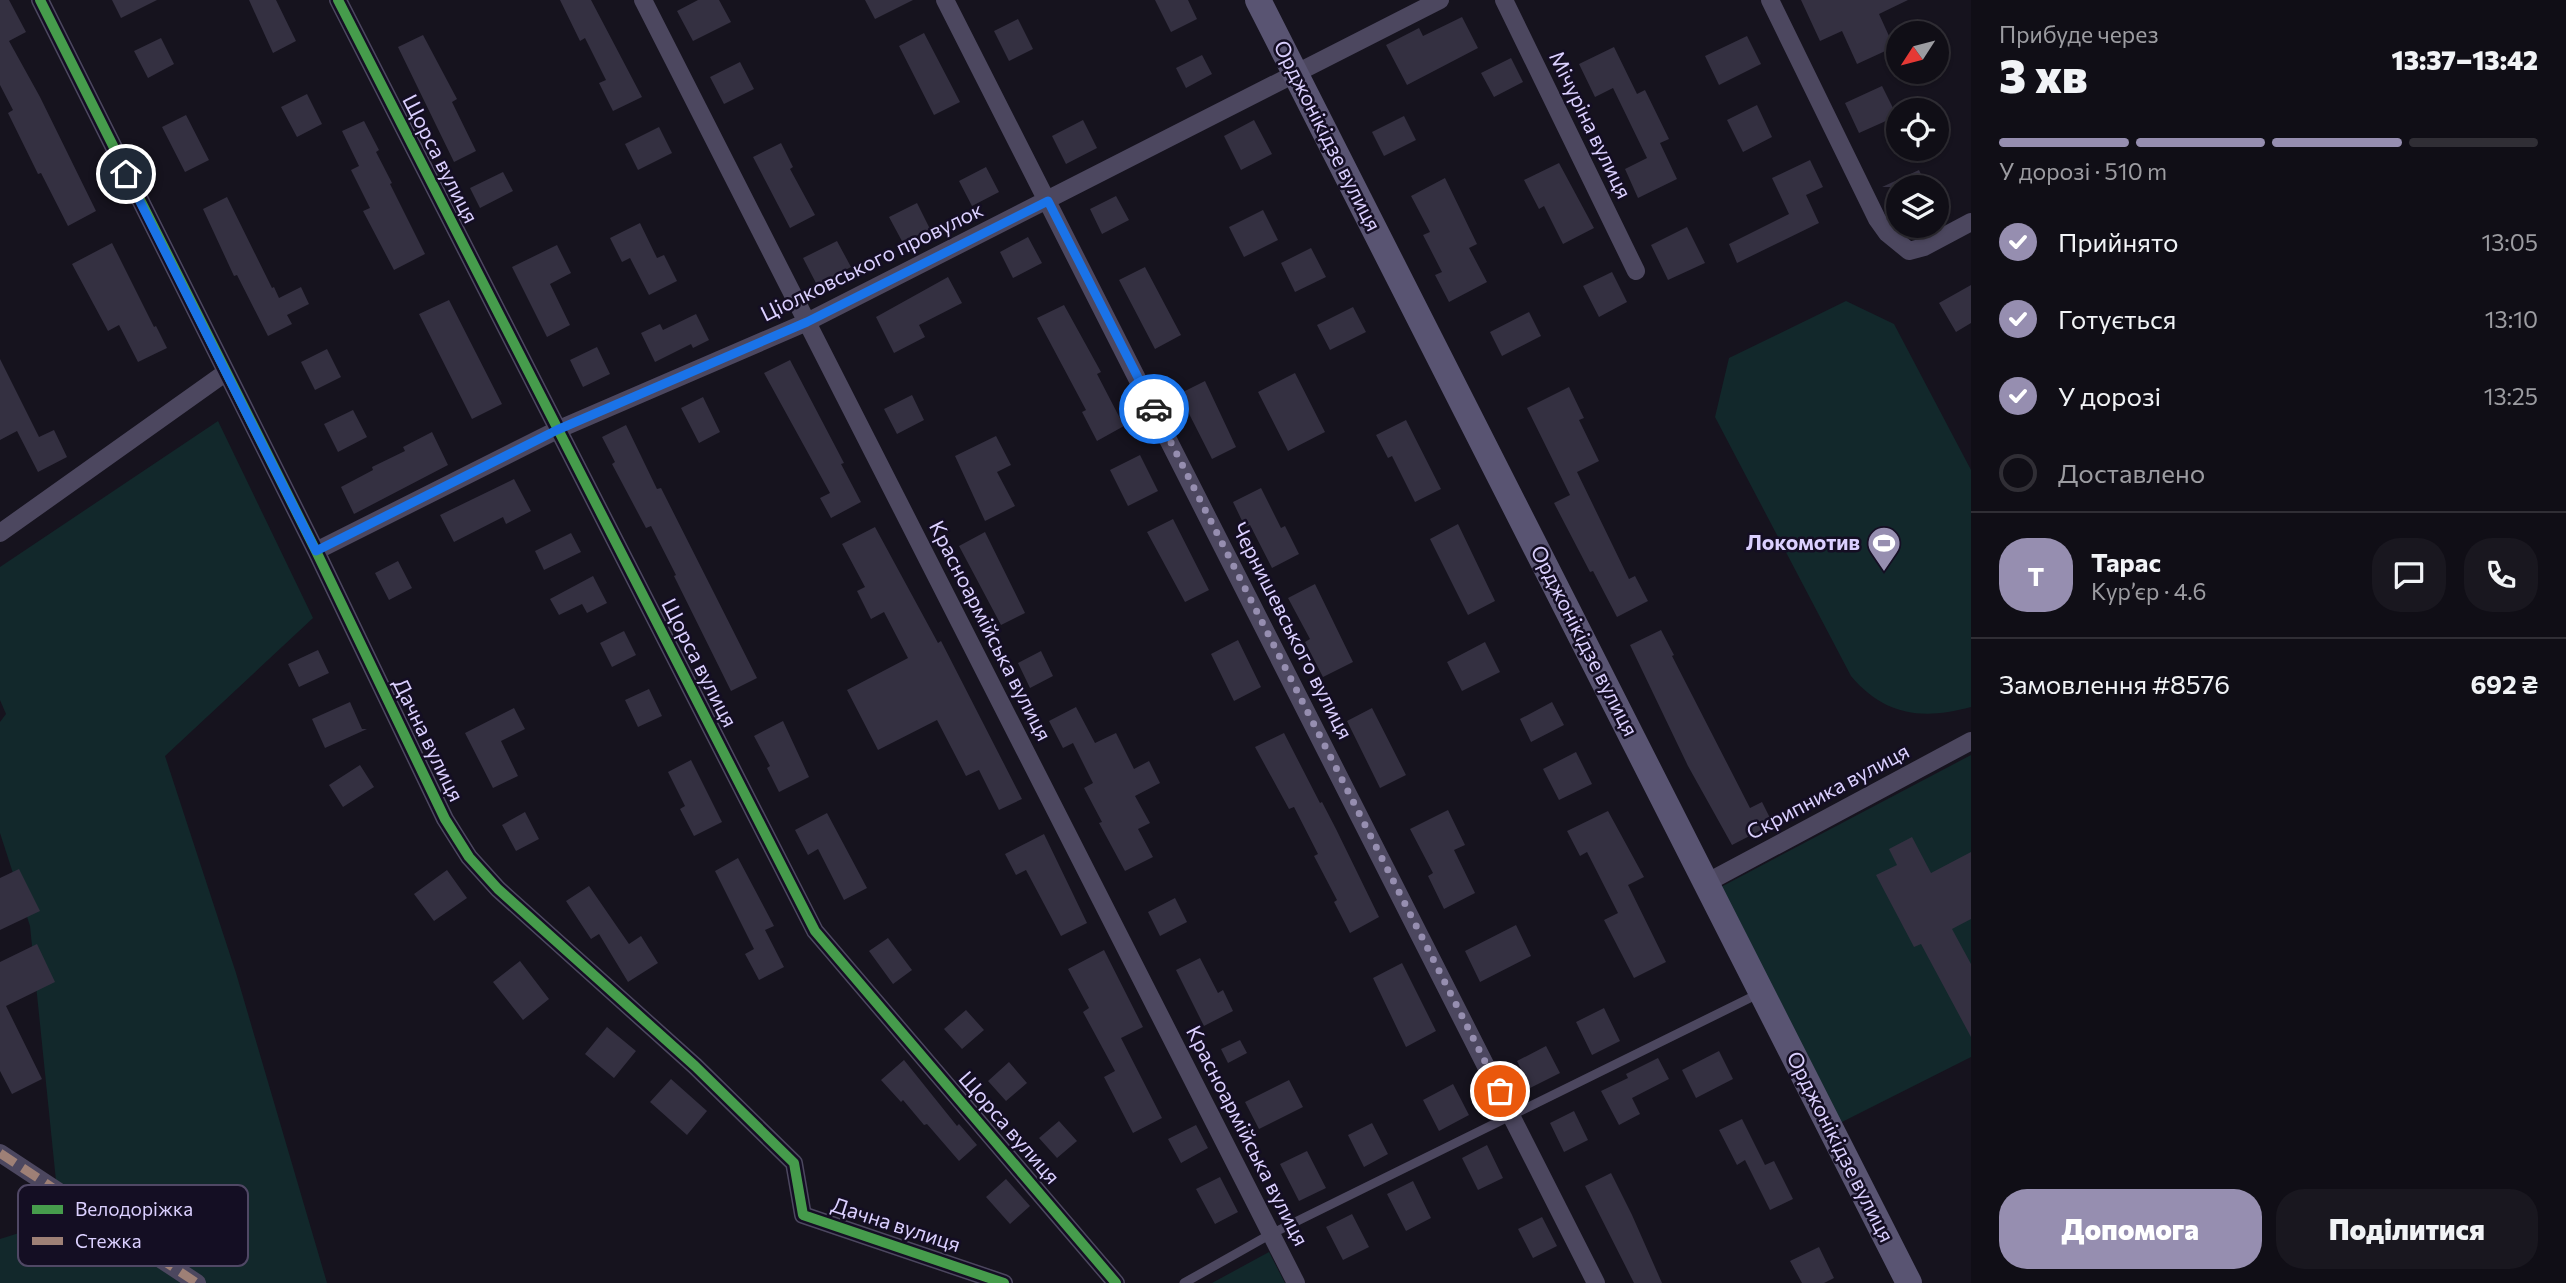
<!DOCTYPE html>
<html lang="uk">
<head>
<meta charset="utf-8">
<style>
  body { margin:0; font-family:Commissioner,sans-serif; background:#19171f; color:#f1f3f6; height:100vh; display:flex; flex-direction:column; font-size:26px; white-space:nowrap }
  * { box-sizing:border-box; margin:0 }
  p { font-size:23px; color:#9c9ca1 }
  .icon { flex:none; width:38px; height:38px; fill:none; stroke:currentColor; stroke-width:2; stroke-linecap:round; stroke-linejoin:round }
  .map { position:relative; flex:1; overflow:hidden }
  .sheet { display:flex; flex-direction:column; background:#100e16; width:595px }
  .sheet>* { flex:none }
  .needle { width:46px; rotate:234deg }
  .buttons { position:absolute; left:1886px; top:21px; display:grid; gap:14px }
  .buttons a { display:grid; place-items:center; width:63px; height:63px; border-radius:50%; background:#100e16; box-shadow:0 2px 5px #0004,0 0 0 2px #302e35; font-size:35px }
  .pin { position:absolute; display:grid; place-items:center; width:60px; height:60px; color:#fff; margin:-30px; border:4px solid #fff; border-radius:50%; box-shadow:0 2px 7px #0007 }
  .courier { position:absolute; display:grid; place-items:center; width:70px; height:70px; margin:-35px; border:5px solid #1a73e8; border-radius:50%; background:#fff; color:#222; box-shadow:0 2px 9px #0007 }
  .headline em { font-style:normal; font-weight:800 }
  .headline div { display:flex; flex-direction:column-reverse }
  .headline { display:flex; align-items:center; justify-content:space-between; height:119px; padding:0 28px }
  h1 { font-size:46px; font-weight:800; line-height:52px }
  .bar { display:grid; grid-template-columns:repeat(4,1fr); gap:10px 7px; align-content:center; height:84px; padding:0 28px }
  .bar i { height:9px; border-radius:5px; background:#302e35 }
  .bar .selected { background:#968eb0 }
  .bar p { grid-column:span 4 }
  .line { display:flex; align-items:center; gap:18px; padding:0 28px; border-top:2px solid #302e35 }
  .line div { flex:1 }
  .round { display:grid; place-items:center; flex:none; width:74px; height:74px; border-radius:28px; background:#19171f }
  ol { padding:0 28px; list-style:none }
  li { display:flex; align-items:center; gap:21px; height:77px }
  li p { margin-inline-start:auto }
  li .icon { padding:7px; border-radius:50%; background:#968eb0; color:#fff; stroke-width:4 }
  li:last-child { color:#9c9ca1 }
  li i { width:38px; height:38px; border:4px solid #302e35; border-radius:50% }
  .primary-button { display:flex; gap:14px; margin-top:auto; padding:14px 28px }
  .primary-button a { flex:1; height:80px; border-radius:28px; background:#968eb0; color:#fff; font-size:28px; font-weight:800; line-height:80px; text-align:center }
  .primary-button a+a { background:#19171f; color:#f1f3f6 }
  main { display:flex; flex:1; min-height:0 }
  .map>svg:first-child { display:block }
</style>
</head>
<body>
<main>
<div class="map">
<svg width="1971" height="1283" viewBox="0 0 1971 1283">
  <rect width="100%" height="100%" fill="#16131e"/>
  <path fill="#12282b" d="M1846,301l48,23 77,146v237c-49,13 -86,9 -120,-31l-136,-259 14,-59z
    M218,421l95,197 -148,138 71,217 91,310h-327v-44l60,-19 -30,-294 -30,-93v-111l6,-8 -6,-14v-133z
    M1971,755v302l-131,66 -121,-235z
    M1269,1252l16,31h-73z"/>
  <path fill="#343041" d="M0,0h9l17,32 -17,9 31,56 56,114 -28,15 -27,-53 -3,1 -30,-61 5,-3 -13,-25z
    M112,0h45l-36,18z
    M249,0h27l20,41 -23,12z
    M560,0h31l51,97 -29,14 -14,-28 7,-3 -21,-42 -5,3z
    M698,0h21l12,22 -38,19 -16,-30z
    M865,0h48l-38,19z
    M1155,0h33l9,19 -26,13z
    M1801,0h107l-29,14 15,33 -37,17 -15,-33 -22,10z
    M1462,17l16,31 -71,37 -21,-40 33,-17 4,8z
    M1018,19l15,30 -24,12 -15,-30z
    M924,33l36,69 -26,13 -35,-69z
    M423,35l34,64 -5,3 24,49 -22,11 -56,-115z
    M1747,36l14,28 -42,21 -14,-29z
    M161,38l13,26 -26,14 -14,-27z
    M1614,47l23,47 8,-4 24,49 -9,4 17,36 -39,19 -13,-29 22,-11 -34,-70 -18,9 -16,-33z
    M1202,55l10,19 -26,14 -10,-20z
    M1511,58l12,24 -29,15 -13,-24z
    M740,62l14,27 -30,15 -14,-27z
    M1882,86l15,30 -38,17 -14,-30z
    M307,94l15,30 -25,13 -16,-30z
    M1757,105l15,32 -29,15 -16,-32z
    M186,115l23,45 -24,12 -23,-45z
    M1404,116l12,24 -32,16 -12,-24z
    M1083,120l14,28 -31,16 -14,-28z
    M1254,120l18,34 -31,16 -17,-34z
    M364,121l15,29 -3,2 16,31 -2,1 35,70 -31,16 -31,-59 7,-3 -19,-38 8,-4 -17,-35z
    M659,127l13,26 -34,17 -13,-26z
    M781,143l12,24 -3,2 25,46 -25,13 -37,-71z
    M1810,160l13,27 -17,8 13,28 -82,40 -8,-19 60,-30 -17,-36z
    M1559,163l35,65 -31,16 -19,-38 -5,3 -15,-29z
    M986,167l13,25 -27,14 -13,-25z
    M1919,170l8,17h-45z
    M503,172l10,19 -33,17 -10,-20z
    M1445,178l32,66 -8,4 18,34 -38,20 -14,-27 7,-3 -19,-37 7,-3 -19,-36z
    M1116,196l13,24 -27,14 -12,-25z
    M227,197l45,91 2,-1 5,11 22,-11 8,17 -22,11 5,9 -24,12 -31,-61 -3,1 -31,-67z
    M917,203l13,26 -27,14 -14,-26z
    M1263,210l15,30 -34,17 -15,-30z
    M640,223l17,35 7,-3 13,26 -28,14 -19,-37 -8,4 -12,-24z
    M1687,227l18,36 -37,17 -17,-35z
    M1028,237l14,26 -29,15 -13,-26z
    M837,241l14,26 -34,18 -14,-27z
    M112,243l42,84 2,-1 11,22 -29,14 -19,-37 -11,6 -36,-67z
    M557,245l14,28 -21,11 20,41 -23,12 -35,-70z
    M1311,248l15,29 -31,15 -14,-29z
    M1145,267l36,68 -26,14 -36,-69z
    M1612,272l15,30 -28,15 -16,-31z
    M948,277l14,26 -43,22 6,12 -31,16 -18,-36z
    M1971,285v38l-15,9 -17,-29z
    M449,300l53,104 -30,15 -53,-105z
    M1064,305l37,67 -4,2 27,52 -27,15 -15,-29 4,-2 -49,-92z
    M1353,307l13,25 -36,18 -13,-25z
    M1529,312l12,24 -39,20 -12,-24z
    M696,314l13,26 -16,8 -2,-4 -36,18 -14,-29 19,-9 3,6z
    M597,347l13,27 -27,13 -13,-27z
    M327,349l14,28 -26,13 -14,-28z
    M0,359l39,78 15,-7 13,27 -29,15 -21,-41 -17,9z
    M790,360l54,103 -3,1 20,38 -30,16 -11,-20 10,-5 -66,-120z
    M1295,373l30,59 -37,19 -30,-59z
    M1205,381l31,66 -24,12 -33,-65z
    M1569,387l15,31 -5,2 20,41 -22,11 52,107 6,-3 13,25 -31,16 -24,-46 -3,1 -36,-69 16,-8 -43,-87z
    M912,395l12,25 -27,14 -13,-25z
    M703,397l17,35 -21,11 -18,-35z
    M353,410l14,27 -29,15 -14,-28z
    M1406,420l35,69 -26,13 -23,-46 -4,2 -12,-23z
    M626,425l31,64 4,-1 96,190 -26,13 -57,-115 2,-1 -25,-49 -5,2 -34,-64 3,-2 -13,-25z
    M432,432l16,33 -94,49 -13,-27 32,-17 -1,-3 33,-16 -2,-4z
    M996,436l15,29 -14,7 18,34 -30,15 -30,-65z
    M1140,455l18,36 -30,15 -18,-36z
    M514,479l17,32 -25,13 -3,-7 -49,25 -14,-27z
    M1261,488l20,40 4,-2 14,28 -27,14 -22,-43 -5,2 -12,-25z
    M1173,519l36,71 -24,12 -38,-70z
    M1458,524l37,77 -27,14 -38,-76z
    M875,527l63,116 3,-2 81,158 -23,11 -20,-40 -13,6 -29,-56 -59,30 -31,-60 61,-32 -24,-46 -13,7 -14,-28 8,-4 -23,-43z
    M985,532l40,81 -24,12 -42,-79z
    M571,533l10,19 -37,18 -9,-19z
    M398,561l14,27 -23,12 -14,-27z
    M593,576l14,27 -20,10 -5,-9 -23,11 -9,-16z
    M1315,584l38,78 -30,15 -18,-35 5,-3 -22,-41z
    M1661,630l13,25 -2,1 78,152 12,-6 11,22 -41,21 -44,-79 -58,-121z
    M624,631l12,24 -24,12 -12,-24z
    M1238,640l23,47 -27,14 -23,-47z
    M1485,642l15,30 -38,19 -15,-29z
    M318,650l11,23 -30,14 -11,-23z
    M1041,651l12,25 -23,12 -12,-25z
    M649,689l13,27 -24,11 -13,-27z
    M350,702l12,27h5l-42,19 -13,-29z
    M1552,702l12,23 -33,17 -11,-23z
    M1076,707l19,36 21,-10 18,36 15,-8 11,22 -25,13 15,27 -12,6 15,28 -28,14 -26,-48 3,-1 -18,-34 9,-5 -20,-40 -10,5 -14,-27z
    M514,708l11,21 -24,12 17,35 -25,12 -28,-55z
    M1372,708l34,67 -26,13 -33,-67z
    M783,721l26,56 -30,15 -12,-24 3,-2 -16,-30z
    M1284,733l36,70 2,-1 14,27 43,88 -29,16 -16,-31 3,-2 -23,-44 4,-2 -24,-47 -5,2 -34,-62z
    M1576,752l16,32 -33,16 -16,-31z
    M691,760l31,62 -28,14 -14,-27 5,-3 -17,-34z
    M360,765l14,22 -31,20 -14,-22z
    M1448,810l17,35 -11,5 21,43 -31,16 -16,-33 5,-3 -23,-44z
    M1608,811l36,66 -16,8 38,77 -32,16 -30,-58 14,-7 -31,-61 -7,4 -13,-25z
    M525,812l14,27 -23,12 -14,-26z
    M827,813l40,75 -23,12 -26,-51 -10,6 -13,-25z
    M1044,834l43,89 -26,13 -35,-66 -10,5 -11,-21z
    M1912,837l19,36 40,-21v67l-19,10 19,35v73l-50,-93 -7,3 -38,-72 21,-10 -8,-16z
    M738,858l36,68 -9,4 19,37 -25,13 -14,-26 9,-5 -39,-78z
    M19,869l21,42 -40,19v-52z
    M447,870l20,28 -33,23 -20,-27z
    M589,886l40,58 12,-8 17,27 -30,19 -29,-48 -8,5 -25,-38z
    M1175,898l12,24 -27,14 -12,-24z
    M1516,925l15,31 -51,26 -15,-31z
    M888,938l24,32 -19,14 -24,-33z
    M37,944l18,38 -49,24 36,73 -30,15 -12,-23v-109z
    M1104,950l39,77 -22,11 41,80 -29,15 -29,-56 11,-6 -32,-59 6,-4 -21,-39z
    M1200,958l18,35 5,-3 10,21 -29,15 -28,-56z
    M520,961l29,38 -26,21 -30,-38z
    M1402,963l34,68 -30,16 -33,-69z
    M1604,1008l16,33 -28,14 -16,-33z
    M966,1010l18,20 -22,19 -18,-20z
    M607,1027l29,24 -22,27 -29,-24z
    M1240,1040l7,13 -19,10 -7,-14z
    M1546,1046l14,27 -30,15 -13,-27z
    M1719,1051l14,28 -37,19 -14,-28z
    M1658,1058l11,21 -37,19 8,16 -21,11 -18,-34 27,-13 -2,-4z
    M904,1060l53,66 2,-2 18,21 -18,16 -32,-37 -3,1 -21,-25 -2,2 -20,-22z
    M1009,1062l18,21 -21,18 -18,-20z
    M671,1079l36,32 -20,24 -37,-33z
    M1289,1080l14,27 -44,22 -14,-27z
    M1453,1084l16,31 -30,16 -16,-31z
    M1574,1111l14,29 -24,12 -14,-29z
    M1742,1119l23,46 9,-4 19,38 -23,11 -25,-50 -8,5 -18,-35z
    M1059,1121l18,20 -20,17 -18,-20z
    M1372,1123l16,31 -24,13 -16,-32z
    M1196,1125l12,23 -27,15 -13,-24z
    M1487,1145l16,33 -25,12 -16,-32z
    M1307,1151l19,37 -27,13 -19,-37z
    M1611,1173l21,42 30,68h-28l-49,-97z
    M1220,1177l18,35 -23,12 -19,-35z
    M1006,1179l24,27 -20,18 -24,-27z
    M1413,1181l18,37 -25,13 -19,-37z
    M1352,1214l17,33 -26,13 -17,-33z
    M1542,1217l15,29 -24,12 -15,-29z
    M1819,1247l15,31 -10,5h-22l-12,-22z"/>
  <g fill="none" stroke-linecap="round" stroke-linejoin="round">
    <path stroke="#4c475f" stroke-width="9" d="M1184,1283l87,-49 489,-241"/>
    <path stroke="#4c475f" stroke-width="18" d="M40,0l276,551 129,268 24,38 29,32 197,177 99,97 9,52 201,68
      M338,0l477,931 301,352
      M643,0l653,1283
      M945,0l651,1283
      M1504,0l132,271
      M1770,0l107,219 10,14 22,18 15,-4 47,-25
      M0,533l225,-160
      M316,551l241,-121 250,-108 633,-322
      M1706,883l265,-142
      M0,1153l197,130"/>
    <path stroke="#595472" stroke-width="26" d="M1258,0l651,1283"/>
    <path stroke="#9e8076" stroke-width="9" stroke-dasharray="18 9" stroke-linecap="butt" d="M0,1153l197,130"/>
    <defs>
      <path id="cycleway" d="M40,0l276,551 129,268 24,38 29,32 197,177 99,97 9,52 201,68
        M338,0l477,931 301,352"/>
    </defs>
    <use href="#cycleway" stroke="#140e23" stroke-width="15"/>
    <use href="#cycleway" stroke="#469c4c" stroke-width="10"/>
  </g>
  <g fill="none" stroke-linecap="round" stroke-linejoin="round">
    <path stroke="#968eb0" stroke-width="7" stroke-dasharray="0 12.6" d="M1154,409l346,682"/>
    <path stroke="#1a73e8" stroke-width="9" d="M126,174l190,377 241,-121 250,-108 241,-121 106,208"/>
  </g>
  <defs>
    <symbol id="stadium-pin" viewBox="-11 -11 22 30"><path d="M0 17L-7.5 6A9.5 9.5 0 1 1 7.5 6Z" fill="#968eb0" stroke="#140e23"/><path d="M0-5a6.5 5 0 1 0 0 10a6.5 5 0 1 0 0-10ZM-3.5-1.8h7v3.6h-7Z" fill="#fff"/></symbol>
  </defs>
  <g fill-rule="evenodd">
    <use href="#stadium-pin" x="1865" y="524" width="38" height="52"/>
  </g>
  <g text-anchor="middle" stroke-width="5" stroke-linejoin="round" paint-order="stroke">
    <g font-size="21" fill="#dbd0ff" stroke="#140e23">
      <text transform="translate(1590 125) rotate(64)" y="7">Мічуріна вулиця</text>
      <text transform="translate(1327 136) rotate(63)" y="7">Орджонікідзе вулиця</text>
      <text transform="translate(440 159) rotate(63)" y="7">Щорса вулиця</text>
      <text transform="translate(872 262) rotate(-26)" y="7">Ціолковського провулок</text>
      <text transform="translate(990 631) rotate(63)" y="7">Красноармійська вулиця</text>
      <text transform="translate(1292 631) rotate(63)" y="7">Чернишевського вулиця</text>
      <text transform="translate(1584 641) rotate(63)" y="7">Орджонікідзе вулиця</text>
      <text transform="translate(699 663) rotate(63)" y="7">Щорса вулиця</text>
      <text transform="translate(428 740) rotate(64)" y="7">Дачна вулиця</text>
      <text transform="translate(1828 792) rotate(-28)" y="7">Скрипника вулиця</text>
      <text transform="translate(1009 1128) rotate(49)" y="7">Щорса вулиця</text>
      <text transform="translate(1247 1136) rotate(63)" y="7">Красноармійська вулиця</text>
      <text transform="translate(1840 1147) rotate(63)" y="7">Орджонікідзе вулиця</text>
      <text transform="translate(896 1225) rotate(18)" y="7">Дачна вулиця</text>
    </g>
    <g font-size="21" font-weight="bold" fill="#dbd0ff" stroke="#140e23" text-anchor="end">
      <text x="1860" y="550">Локомотив</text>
    </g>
  </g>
  <rect x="18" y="1185" width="230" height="81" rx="10" fill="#140e23" stroke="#504865" stroke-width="2"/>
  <rect x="32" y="1205" width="31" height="9" fill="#469c4c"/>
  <rect x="32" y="1237" width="31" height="8" fill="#9e8076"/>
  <g font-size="19" fill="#dbd0ff">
    <text x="75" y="1216">Велодоріжка</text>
    <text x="75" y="1248">Стежка</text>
  </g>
</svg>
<div class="buttons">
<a><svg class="needle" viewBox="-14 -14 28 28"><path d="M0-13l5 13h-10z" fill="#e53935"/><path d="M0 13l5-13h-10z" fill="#9c9ca1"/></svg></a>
<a><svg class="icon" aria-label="locate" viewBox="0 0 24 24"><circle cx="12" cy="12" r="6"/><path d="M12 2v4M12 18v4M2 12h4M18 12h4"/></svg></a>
<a><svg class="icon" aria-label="layers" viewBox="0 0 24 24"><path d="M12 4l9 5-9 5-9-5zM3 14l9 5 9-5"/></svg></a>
</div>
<div class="pin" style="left:1500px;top:1091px;background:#ea580c"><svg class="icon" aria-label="bag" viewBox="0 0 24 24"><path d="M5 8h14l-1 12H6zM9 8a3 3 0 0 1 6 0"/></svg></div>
<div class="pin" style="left:126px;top:174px;background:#1f2937"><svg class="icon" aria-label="home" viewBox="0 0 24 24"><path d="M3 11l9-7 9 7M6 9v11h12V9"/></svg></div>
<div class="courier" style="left:1154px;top:409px"><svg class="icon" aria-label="car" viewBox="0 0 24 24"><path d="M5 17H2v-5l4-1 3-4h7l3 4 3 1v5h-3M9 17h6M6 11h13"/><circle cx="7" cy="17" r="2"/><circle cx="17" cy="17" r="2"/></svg></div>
</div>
<section class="sheet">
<div class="headline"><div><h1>3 хв</h1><p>Прибуде через</p></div><em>13:37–13:42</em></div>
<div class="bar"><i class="selected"></i><i class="selected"></i><i class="selected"></i><i></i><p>У дорозі · 510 m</p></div>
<ol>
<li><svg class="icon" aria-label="check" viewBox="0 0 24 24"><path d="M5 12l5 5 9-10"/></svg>Прийнято<p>13:05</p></li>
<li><svg class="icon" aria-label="check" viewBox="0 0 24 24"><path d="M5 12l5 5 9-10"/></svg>Готується<p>13:10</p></li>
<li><svg class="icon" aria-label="check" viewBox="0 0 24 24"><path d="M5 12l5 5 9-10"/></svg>У дорозі<p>13:25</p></li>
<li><i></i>Доставлено</li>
</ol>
<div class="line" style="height:126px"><b class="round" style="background:#968eb0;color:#fff">Т</b><div><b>Тарас</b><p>Кур’єр · 4.6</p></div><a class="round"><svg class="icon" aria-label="chat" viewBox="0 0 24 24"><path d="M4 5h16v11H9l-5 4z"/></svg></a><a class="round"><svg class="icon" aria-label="phone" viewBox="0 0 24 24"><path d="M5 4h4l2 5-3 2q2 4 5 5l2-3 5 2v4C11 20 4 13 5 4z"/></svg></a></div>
<div class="line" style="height:91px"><div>Замовлення #8576</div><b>692 ₴</b></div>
<div class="primary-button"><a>Допомога</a><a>Поділитися</a></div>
</section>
</main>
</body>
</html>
